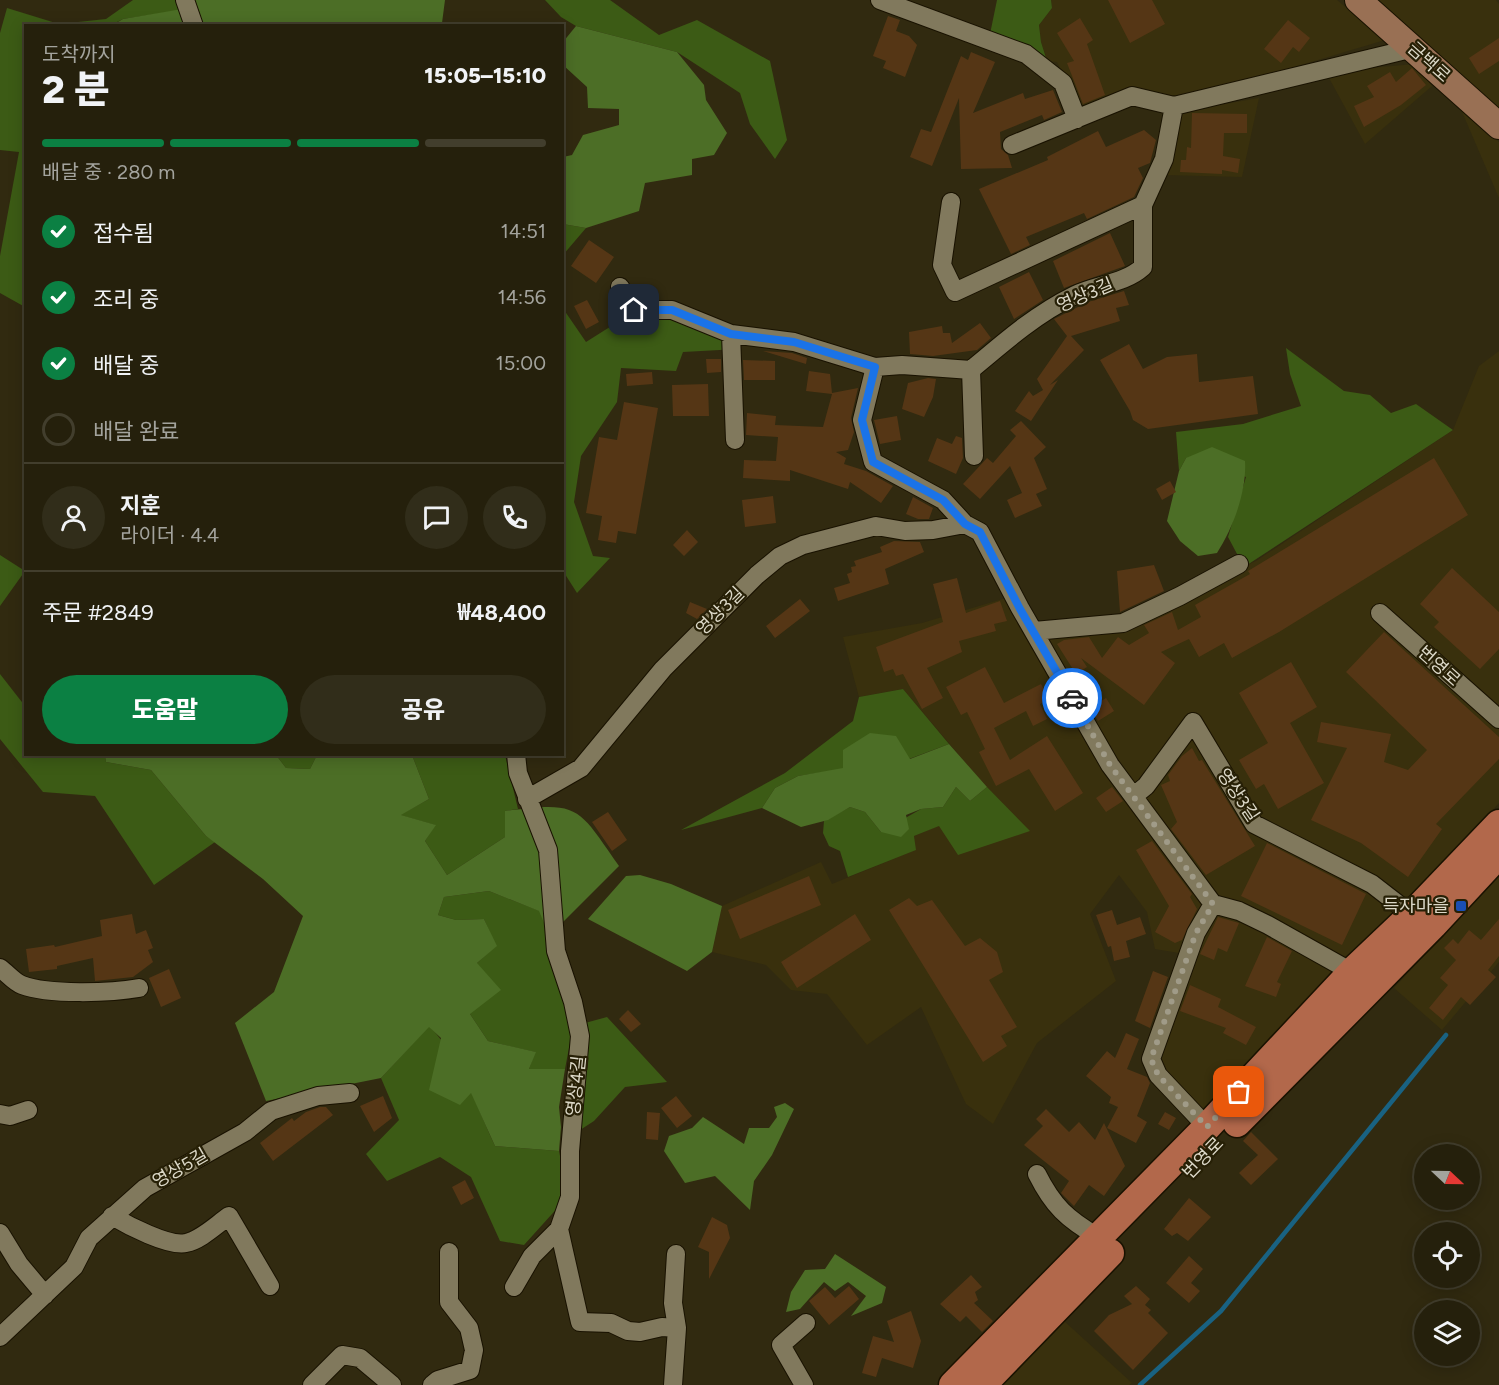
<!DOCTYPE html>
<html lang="ko">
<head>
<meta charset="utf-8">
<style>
  body { margin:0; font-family:Figtree,"Noto Sans KR",sans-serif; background:#312d1a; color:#f1f3f6; height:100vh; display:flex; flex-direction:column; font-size:22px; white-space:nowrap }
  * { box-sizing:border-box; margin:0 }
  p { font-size:20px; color:#a3a39d }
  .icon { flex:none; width:33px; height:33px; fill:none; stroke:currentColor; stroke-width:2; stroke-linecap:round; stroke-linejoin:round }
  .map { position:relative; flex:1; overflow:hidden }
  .sheet { position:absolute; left:24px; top:24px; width:540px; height:732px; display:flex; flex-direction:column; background:#25200c; border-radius:0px; box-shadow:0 3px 15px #0003,0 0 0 2px #423e2d }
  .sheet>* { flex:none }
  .needle { width:39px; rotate:112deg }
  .controls { position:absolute; left:1414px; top:1144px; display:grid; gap:12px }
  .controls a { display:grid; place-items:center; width:66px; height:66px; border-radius:50%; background:#25200c; box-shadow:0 3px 15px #0003,0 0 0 2px #423e2d; font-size:30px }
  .pin { position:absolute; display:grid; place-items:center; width:51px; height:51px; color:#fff; margin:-26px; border-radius:12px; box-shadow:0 3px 9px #0006 }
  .courier { position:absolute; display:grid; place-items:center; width:60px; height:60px; margin:-30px; border:4px solid #1a73e8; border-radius:50%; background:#fff; color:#222; box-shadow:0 2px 8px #0007 }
  .overview em { font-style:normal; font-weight:800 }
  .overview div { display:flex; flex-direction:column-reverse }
  .overview { display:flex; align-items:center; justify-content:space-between; height:102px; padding:0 18px }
  h1 { font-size:39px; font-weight:800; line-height:45px }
  .bar { display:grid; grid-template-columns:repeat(4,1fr); gap:9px 6px; align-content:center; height:72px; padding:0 18px }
  .bar i { height:8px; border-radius:4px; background:#423e2d }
  .bar .selected { background:#0b8043 }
  .bar p { grid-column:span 4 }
  .line { display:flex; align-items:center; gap:15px; padding:0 18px; border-top:2px solid #423e2d }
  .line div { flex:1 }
  .round { display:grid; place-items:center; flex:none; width:63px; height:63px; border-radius:32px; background:#312d1a }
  ol { padding:0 18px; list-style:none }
  li { display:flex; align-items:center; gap:18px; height:66px }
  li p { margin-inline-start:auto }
  li .icon { padding:6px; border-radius:50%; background:#0b8043; color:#fff; stroke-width:4 }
  li:last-child { color:#a3a39d }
  li i { width:33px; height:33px; border:3px solid #423e2d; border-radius:50% }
  .action { display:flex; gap:12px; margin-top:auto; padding:12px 18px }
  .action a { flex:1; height:69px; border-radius:36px; background:#0b8043; color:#fff; font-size:24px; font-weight:800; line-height:69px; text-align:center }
  .action a+a { background:#312d1a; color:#f1f3f6 }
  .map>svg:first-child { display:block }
</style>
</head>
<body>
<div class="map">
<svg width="1499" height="1385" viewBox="0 0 1499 1385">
  <rect width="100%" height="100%" fill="#312a10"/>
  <path fill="#39300d" d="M1051,0h286l48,40 -138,41 -77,17 -89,12 -24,-48 -10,-1 -6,-19 -2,-17 13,-17z
    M1371,0h125l3,4v109z
    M1415,64l17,22 -67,58 -36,-66 40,-10z
    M1259,98l-17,79 -78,-2 15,-63z
    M1460,107l39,35v56z
    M1499,351v452l-145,159 -157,163 -52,-69 34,-103 -24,-4 -8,-37 -28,-37 -29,39 26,67 -79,62 -44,81 -27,-20 -45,-97 -54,38 -40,-51 -36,-4 -25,-25 -54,-13 10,-46 99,-44 11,22 83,-34 -1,-14 26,-11 89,6 -49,-51 -77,-91 -44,8 -16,-60 79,-14 84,-25 14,29 80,5 156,-71 197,-131 26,-64z
    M1499,875v87l-57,68 -48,-42z
    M1063,1320l69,63 -3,2h-131z"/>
  <path fill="#3c5b15" d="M133,0h43l6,10 -59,9 -12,6 -85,1 -1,281 -25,-14v-37l19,-104 -19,-2v-117l7,-25 52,16 47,-5z
    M545,0h65l49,35 38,-15 73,41 17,79 -12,19 -25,-35 -10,-31 -63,-41 -101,-26 -15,-9z
    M997,0h54l1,8 -13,17 2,17 6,19 -57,-27z
    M563,224l23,4 -23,27z
    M639,296l92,29 7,24 -55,3 -7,19 -55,-3 -4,34 -36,54 -7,46 19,54 17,2 -33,35 -14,-22 -1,-264 24,35 38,-24z
    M1286,348l58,43 26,4 21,18 25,-9 37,26 -209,137 -16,-30 18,-60 -60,-19 -7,13 -3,-39 67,-8 58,-18 -11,-32z
    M0,555l25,16 -25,35z
    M0,674l25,32 1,48 79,1 1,7 45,8 55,66 9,6 -61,43 -59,-89 -52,-4 -43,-53z
    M903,689l46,55 -40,15 -111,17 -23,12 -13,20 -81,22 104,-57 68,-52 6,-24z
    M276,755h41l-7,14 -24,-1z
    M412,755h93l13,54 -13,2v26l-58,38 -22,-34 10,-16 -35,-10 29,-16z
    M956,787l14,14 17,-14 43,44 -72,24 -19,-29 -25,10 2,14 -68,27 -8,-26 -11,-5 -6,-13 1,-12 26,-14 15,5 16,20 40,-23 22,-2z
    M489,891l51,20 7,19 25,102 -7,37h-36l6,-17 -47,-11 -18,-27 7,-51 19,-17 -12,-27 -28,1 -18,-5 6,-18z
    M607,1017l60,65 -42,5 -31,34 -17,11 8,-109z
    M429,1026c31,31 48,81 66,120l64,5 3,15 -1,38 -37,41 -24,-4 -29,-64 -31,-20 -53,24 -21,-27 33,-34 -18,-42z"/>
  <path fill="#4c6e26" d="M192,0h253l-3,23 -10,2 -321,1 12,-7 71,-12z
    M576,26l101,26 27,33 2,15 21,33 -13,22 -22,4v16l-47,8 -6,28 -53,17 -23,-4v-67l9,-2 11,-20 36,-10v-16l-31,-1 -1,-21 -24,-22v-23z
    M1212,447l33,14c2,30 -12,67 -28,92l-19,3 -18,-15 -13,-20 12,-50 7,-13z
    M870,733l26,3 14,23 39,-15 38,43 -17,14 -14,-14 -13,20 -22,2 -15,6 3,14 -8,8 -20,-5 -16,-20 -15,-5 -22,13 -27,7 -39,-19 13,-20 23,-12 45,-8v-18z
    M105,755h171l10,13 24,1 7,-14h95l17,44 -28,16 35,10 -11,16 22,34 58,-38v-26c75,-10 72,-5 114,55l-58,58 -14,6 -8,-19 -50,-20 -45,6 -6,18 18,5 28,-1 13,27 -20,17 24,27 -31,24 18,27 48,11 -7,17h36l-6,38 2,20 -2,24 -64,-5 -24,-53 -11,12 -31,-15 12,-52 -12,-11 -48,51 -115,23 -31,-78 39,-31 29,-76 -40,-37 -57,-43 -55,-66 -45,-8z
    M640,875l31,9 51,22 -10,46 -25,19 -99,-52 38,-43z
    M785,1103l9,6 -22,46 -18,26 -4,29 -35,-34 -30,7 -21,-32 5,-15 23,-8 11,-11 41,27 5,-16h20l8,-11 -3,-10z
    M835,1254l51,33 -4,16 -31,13 15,-20 -18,-14 -13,9 -11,-9 -24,27 -14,3 5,-20 14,-22 20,-1z"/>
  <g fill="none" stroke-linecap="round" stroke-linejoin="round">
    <path stroke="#196282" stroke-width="4.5" d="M1140,1385l81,-74 225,-276"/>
  </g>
  <path fill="#553615" d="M1108,0h44l13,24 -35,19z
    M888,16l12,4 -4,11 13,5 8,9 -12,32 -22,-9 3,-7 -13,-5z
    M1080,18l13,22 -6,4 18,51 -22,9 -16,-41 7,-2 -17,-28z
    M1288,20l22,18 -11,14 -6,-5 -12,16 -17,-14z
    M1499,38v23l-20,13 -10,-16z
    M971,52l24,10 -22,51 50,-20 2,6 28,-9 9,22 -18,8 -2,-5 -42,17 1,17 7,6 4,13 -51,1 -2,-71 -27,68 -22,-9 11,-28 10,3 30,-76 7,4z
    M1412,68l14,17 -25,20 -37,22 -10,-21 20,-9 -7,-11 23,-14 6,10z
    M1192,113l55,1v19h-23l-1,23 17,3 -2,14 -16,-3v4l-42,-2 1,-12h5l1,-13 4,1z
    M1144,130l12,10 -6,23 -12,5 5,10 -9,19 -47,22 -3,-6 -58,24 4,8 -19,9 -32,-65 69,-29 -1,-3 51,-26 8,16z
    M1110,233l15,33 -61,22 -11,-27z
    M589,240l25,17 -18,26 -25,-17z
    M1029,272l14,28 -29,19 -15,-32z
    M1124,291l5,14 -13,3 4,13 -49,15 13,14 -34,35 8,-5 -27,41 -16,-10 14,-20 4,5 10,-6 -6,-11 30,-43 -13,-17 34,-17z
    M587,300l12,22 -13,7 -12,-23z
    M980,323l11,15 -14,12 -44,6 -23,-2 -1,-22 33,-6 1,7h7l2,10z
    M1129,344l14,25 24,-12 30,-3 2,28 54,-6 5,38 -110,15 -15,-9 -3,-9 -30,-51z
    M763,351l29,2 15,5 -1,6z
    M706,359h15v13l-14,1z
    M743,360l32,1v19h-31z
    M809,371l21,3 2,19 26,-5 -7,30 3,14 -6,18 -12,2 10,6 -2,6 22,7 27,15 -12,17 -31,-21 -2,7 -58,-19v11l-47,-3 1,-18 32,1 2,-24 -32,-2 1,-22 29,3 -1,9 48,2 9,-33 -26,-3z
    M652,372l1,12 -26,2 -1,-12z
    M928,378l8,1 -3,18 -9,20 -22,-8 6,-26z
    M708,384l1,32h-36l-1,-31z
    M624,402l34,6 -22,126 -18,-3 -2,12 -18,-3 4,-24 -16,-3 13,-76 18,3z
    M897,416l4,24 -21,4 -6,-24z
    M1021,421l25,26 -12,11 13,31 -11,5 6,12 -27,12 -8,-18 15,-7 -12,-27 -30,33 -17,-15 24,-26 6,5 23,-27 -6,-6z
    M956,436l6,2 1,20 -7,16 -28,-13 9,-23 15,6z
    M1434,458l34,57 -189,117 -47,26 -8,-15 -25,14 -10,-18 -28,13 14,11 -31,42 -63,-47 6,9 -11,7 -19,-30 7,-4 25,-3 13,21 16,-21 11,8 20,-12 -5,-8 28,-13 6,18 23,-13 -6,-12 55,-31 -2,-3z
    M1170,481l6,11 -14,8 -6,-11z
    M773,496l3,27 -31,4 -3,-27z
    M913,497l20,11 -4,11h-11l-12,-5z
    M687,530l11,12 -14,14 -11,-11z
    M894,541l26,1 4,10 -39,17 4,15 -51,17 -4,-13 16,-5 -3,-9 5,-2 -1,-5 5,-1 -2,-5 28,-9 -2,-5z
    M1154,565l10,26 -44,21 -3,-41z
    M1452,568l47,44v37l-19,20 -46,-42 5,-5 -19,-18z
    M957,578l9,35 34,-12 7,20 -13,3 2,7 -37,10 3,11 -35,16 16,30 -21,11 -19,-35 -7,2 -3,-7 -9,3 -8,-25 67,-25 -10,-38z
    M800,599l10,12 -35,27 -9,-12z
    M690,602l17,7 -10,10 -11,-6z
    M1384,632l115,105v22l-63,65 6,5 -34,48 -47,-34 -50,-23 36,-72 -30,-6 4,-20 70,12 -7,28 24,8 19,-20 -81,-78z
    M1291,662l26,45 -27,16 34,60 -46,26 -14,-25 -8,5 -17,-29 29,-17 -29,-50z
    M985,667l19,36 37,-19 8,15 -9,5 7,15 -14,7 -7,-15 -32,17 16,32 37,-24 36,57 -28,18 -26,-42 -33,17 -17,-34 6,-3 -18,-37 -6,3 -15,-28z
    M1106,698l8,13 -16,10 -8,-13z
    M1192,748l7,13 3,-1 53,86 -49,29 -35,-46 6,-7 -16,-37 9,-4 -2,-6 14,-19z
    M1112,787l11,14 -17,11 -10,-14z
    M608,812l19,28 -15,11 -20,-29z
    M1152,841l40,53 -2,3 7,12 -15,31 -7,3 -20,-11 14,-26 -33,-56z
    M1267,843l99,51 -24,51 -101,-49z
    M809,876l12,29 -81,34 -12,-29z
    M909,898l8,8 15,-6 33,46 15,-8 17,14 6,20 -14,8 28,47 -16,9 6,10 -24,16 -94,-152z
    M1112,910l5,15 23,-8 6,17 -20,7 4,16 -16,4 -3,-15 -3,1 -12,-32z
    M132,914l4,20 10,-4 7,18 -5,2 5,12 -20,15 -38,4 -2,-23 -36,8v3l-28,3 -3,-23 28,-4 1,2 47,-11 -2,-16z
    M855,914l16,26 -74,48 -16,-26z
    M1218,917l21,6 -12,29 -9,-4 -4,12 -14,-6z
    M1499,919v37l-11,14 8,7 -26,28 -9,-8 -18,23 -14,-12 19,-23 -8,-7 16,-18 -12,-12 9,-9 5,5 11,-14 12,10z
    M1267,937l25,14 -15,31 4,2 -5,13 -31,-11z
    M169,969l12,29 -20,9 -12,-29z
    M1153,971l15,6 -18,51 -15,-7z
    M1190,985l31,14 -3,8 38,20 -10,18 -23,-12 3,-5 -46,-17z
    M628,1010l13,14 -10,8 -12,-13z
    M1126,1033l13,6 -12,30 20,8 3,6 -13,33 10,6 -11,21 -29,-15 11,-21 -9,-4 2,-6 -25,-21 21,-25 8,7z
    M383,1096l9,22 -18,14 -14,-26z
    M676,1096l16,20 -15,12 -16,-20z
    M320,1107h6l7,8 -60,46 -13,-18 32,-25 2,3 12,-9z
    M1046,1109l23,23 10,-10 16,18 9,-17 21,43 -21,30 -15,-11 -15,21 -13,-13 8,-12 -45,-36 19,-19 -7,-7z
    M647,1112l13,1 -2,27 -12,-1z
    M1165,1112l11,6 -7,12 -11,-6z
    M1251,1132l27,27 -27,26 -12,-12 19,-18 -15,-14z
    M465,1180l9,18 -13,7 -9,-18z
    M1189,1198l22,19 -23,24 -11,-8 -5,3 -8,-7z
    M712,1217l15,8 3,13 -21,41v-27l-11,-5z
    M1189,1256l14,13 -12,14 9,8 -11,12 -23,-20z
    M971,1275l11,12 -7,5 3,8 -4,3 19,18 -11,11 -16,-16 -6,6 -20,-18z
    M849,1286l10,13 -30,26 -20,-24 16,-14 10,11z
    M1136,1286l14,13 -5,6 6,5 -3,3 20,20 -35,37 -39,-39 15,-16 23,-11 -8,-8z
    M911,1311l10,30 -8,27 -31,-10 -6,19 -14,-4 11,-37 21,6 -7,-21z"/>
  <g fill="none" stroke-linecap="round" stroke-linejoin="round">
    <defs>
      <path id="street" d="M185,0l9,26
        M880,0l146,54 37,29 14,36
        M1012,145l120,-49 42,10
        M951,202l-9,63 13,27 188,-87
        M620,287l14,23h38l59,24 63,8 81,25 27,-2 69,5c33,-28 65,-56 104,-75 23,-11 49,-11 68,-28v-62l21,-46 10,-53 240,-58
        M731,334l4,106
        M875,367l-13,53 11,42 70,38 22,24
        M971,370l3,86
        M1380,613l119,106
        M1034,631l89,-8 57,-27 59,-32
        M516,754l2,19 30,77 8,101 17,51 7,34 -10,115v46l-11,32 21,93 31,1 17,8 12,1 22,-5 15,1
        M1135,795l11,-9 47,-64 61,102 118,60 40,31
        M527,799l54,-31 82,-99 94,-94 23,-19 23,-11 73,-19 29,5 28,-1 32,-6 15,8 40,76 90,157 103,139 26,7 29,14 91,51
        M0,968c7,5 14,14 22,17 26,10 89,8 117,3
        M0,1114l10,2 18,-6
        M1207,1127l-49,-52 -7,-16 45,-126 17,-29
        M1037,1174c16,32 30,45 61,63
        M112,1216c15,9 57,31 74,27 15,-3 30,-18 43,-27l41,70
        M0,1233l19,31 26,31
        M514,1287l18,-31 27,-27
        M0,1337l74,-70 15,-29 56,-50 100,-56 26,-21 47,-15 32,-3
        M312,1385l30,-30 18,3 32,27
        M432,1385l6,-5 32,-10 4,-20 -5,-22 -20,-26v-50
        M673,1385l4,-57 -4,-25 3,-49
        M804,1385l-23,-40 25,-22"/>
      <path id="secondary" d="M1358,0l141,126"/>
      <path id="primary" d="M1237,1123l196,-198 66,-71
        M953,1385l254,-258 146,-156 59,-56 87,-91
        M982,1385l128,-132"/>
    </defs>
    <use href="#street" stroke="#191200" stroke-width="20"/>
    <use href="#secondary" stroke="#191200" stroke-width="28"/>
    <use href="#primary" stroke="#191200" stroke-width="31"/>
    <use href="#street" stroke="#81795d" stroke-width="18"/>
    <use href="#secondary" stroke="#997054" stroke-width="26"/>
    <use href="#primary" stroke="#b2684b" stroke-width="28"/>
  </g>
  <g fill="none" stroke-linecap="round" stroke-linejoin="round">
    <path stroke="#a09b88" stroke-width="6" stroke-dasharray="0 10.8" d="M1072,698l38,67 103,139 -17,29 -45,126 7,16 49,52 32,-35"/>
    <path stroke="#1a73e8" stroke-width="8" d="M634,310h38l59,24 63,8 81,25 -13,53 11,42 70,38 22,24 15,8 40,77 52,89"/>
  </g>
  <rect fill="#1a4fb4" stroke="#272006" stroke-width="2" x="1455" y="900" width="12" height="12" rx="3"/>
  <g text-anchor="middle" stroke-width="4.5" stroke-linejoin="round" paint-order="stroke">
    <g font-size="18" fill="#dcd8c8" stroke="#272006">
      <text transform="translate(1429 62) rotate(42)" y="6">금백로</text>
      <text transform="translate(1085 295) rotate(-23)" y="6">영상3길</text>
      <text transform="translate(720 611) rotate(-45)" y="6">영상3길</text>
      <text transform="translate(1439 666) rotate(42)" y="6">번영로</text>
      <text transform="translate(1238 795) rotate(56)" y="6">영상3길</text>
      <text transform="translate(576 1086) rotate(-84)" y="6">영상4길</text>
      <text transform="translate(1203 1158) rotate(-46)" y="6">번영로</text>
      <text transform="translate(180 1168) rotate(-30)" y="6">영상5길</text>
    </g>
    <g font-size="18" fill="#dcd8c8" stroke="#272006" text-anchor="end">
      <text x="1449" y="912">득자마을</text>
    </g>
  </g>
</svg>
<div class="controls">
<a><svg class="needle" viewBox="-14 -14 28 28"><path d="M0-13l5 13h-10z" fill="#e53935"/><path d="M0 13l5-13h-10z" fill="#a3a39d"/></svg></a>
<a><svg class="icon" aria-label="locate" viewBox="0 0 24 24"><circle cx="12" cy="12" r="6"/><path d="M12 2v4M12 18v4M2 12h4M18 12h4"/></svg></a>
<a><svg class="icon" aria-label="layers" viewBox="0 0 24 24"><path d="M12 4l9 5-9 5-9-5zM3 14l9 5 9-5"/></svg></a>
</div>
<div class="pin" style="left:1239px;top:1092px;background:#ea580c"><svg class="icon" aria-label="bag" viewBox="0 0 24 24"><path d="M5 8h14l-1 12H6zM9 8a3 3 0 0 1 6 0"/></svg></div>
<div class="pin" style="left:634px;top:310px;background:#1f2937"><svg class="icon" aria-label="home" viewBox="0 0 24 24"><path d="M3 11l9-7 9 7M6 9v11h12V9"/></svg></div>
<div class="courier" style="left:1072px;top:698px"><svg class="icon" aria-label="car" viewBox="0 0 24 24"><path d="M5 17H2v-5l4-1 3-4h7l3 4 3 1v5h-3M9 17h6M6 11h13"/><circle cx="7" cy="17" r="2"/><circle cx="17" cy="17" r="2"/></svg></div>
<section class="sheet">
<div class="overview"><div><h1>2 분</h1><p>도착까지</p></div><em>15:05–15:10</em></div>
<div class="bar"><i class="selected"></i><i class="selected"></i><i class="selected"></i><i></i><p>배달 중 · 280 m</p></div>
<ol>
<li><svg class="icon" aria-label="check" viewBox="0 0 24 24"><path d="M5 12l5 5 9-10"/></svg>접수됨<p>14:51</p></li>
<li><svg class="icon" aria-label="check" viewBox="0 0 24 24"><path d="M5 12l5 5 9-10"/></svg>조리 중<p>14:56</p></li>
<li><svg class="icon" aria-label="check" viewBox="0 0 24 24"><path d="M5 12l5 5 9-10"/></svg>배달 중<p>15:00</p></li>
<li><i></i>배달 완료</li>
</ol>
<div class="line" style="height:108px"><a class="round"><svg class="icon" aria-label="person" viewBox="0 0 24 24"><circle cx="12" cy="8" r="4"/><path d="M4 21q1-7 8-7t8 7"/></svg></a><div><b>지훈</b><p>라이더 · 4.4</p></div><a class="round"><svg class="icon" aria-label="chat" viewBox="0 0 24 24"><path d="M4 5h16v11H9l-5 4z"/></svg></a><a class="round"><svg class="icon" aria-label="phone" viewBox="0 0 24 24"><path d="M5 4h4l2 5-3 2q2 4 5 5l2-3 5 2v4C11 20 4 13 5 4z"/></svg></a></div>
<div class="line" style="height:78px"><div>주문 #2849</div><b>₩48,400</b></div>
<div class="action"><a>도움말</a><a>공유</a></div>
</section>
</div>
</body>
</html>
